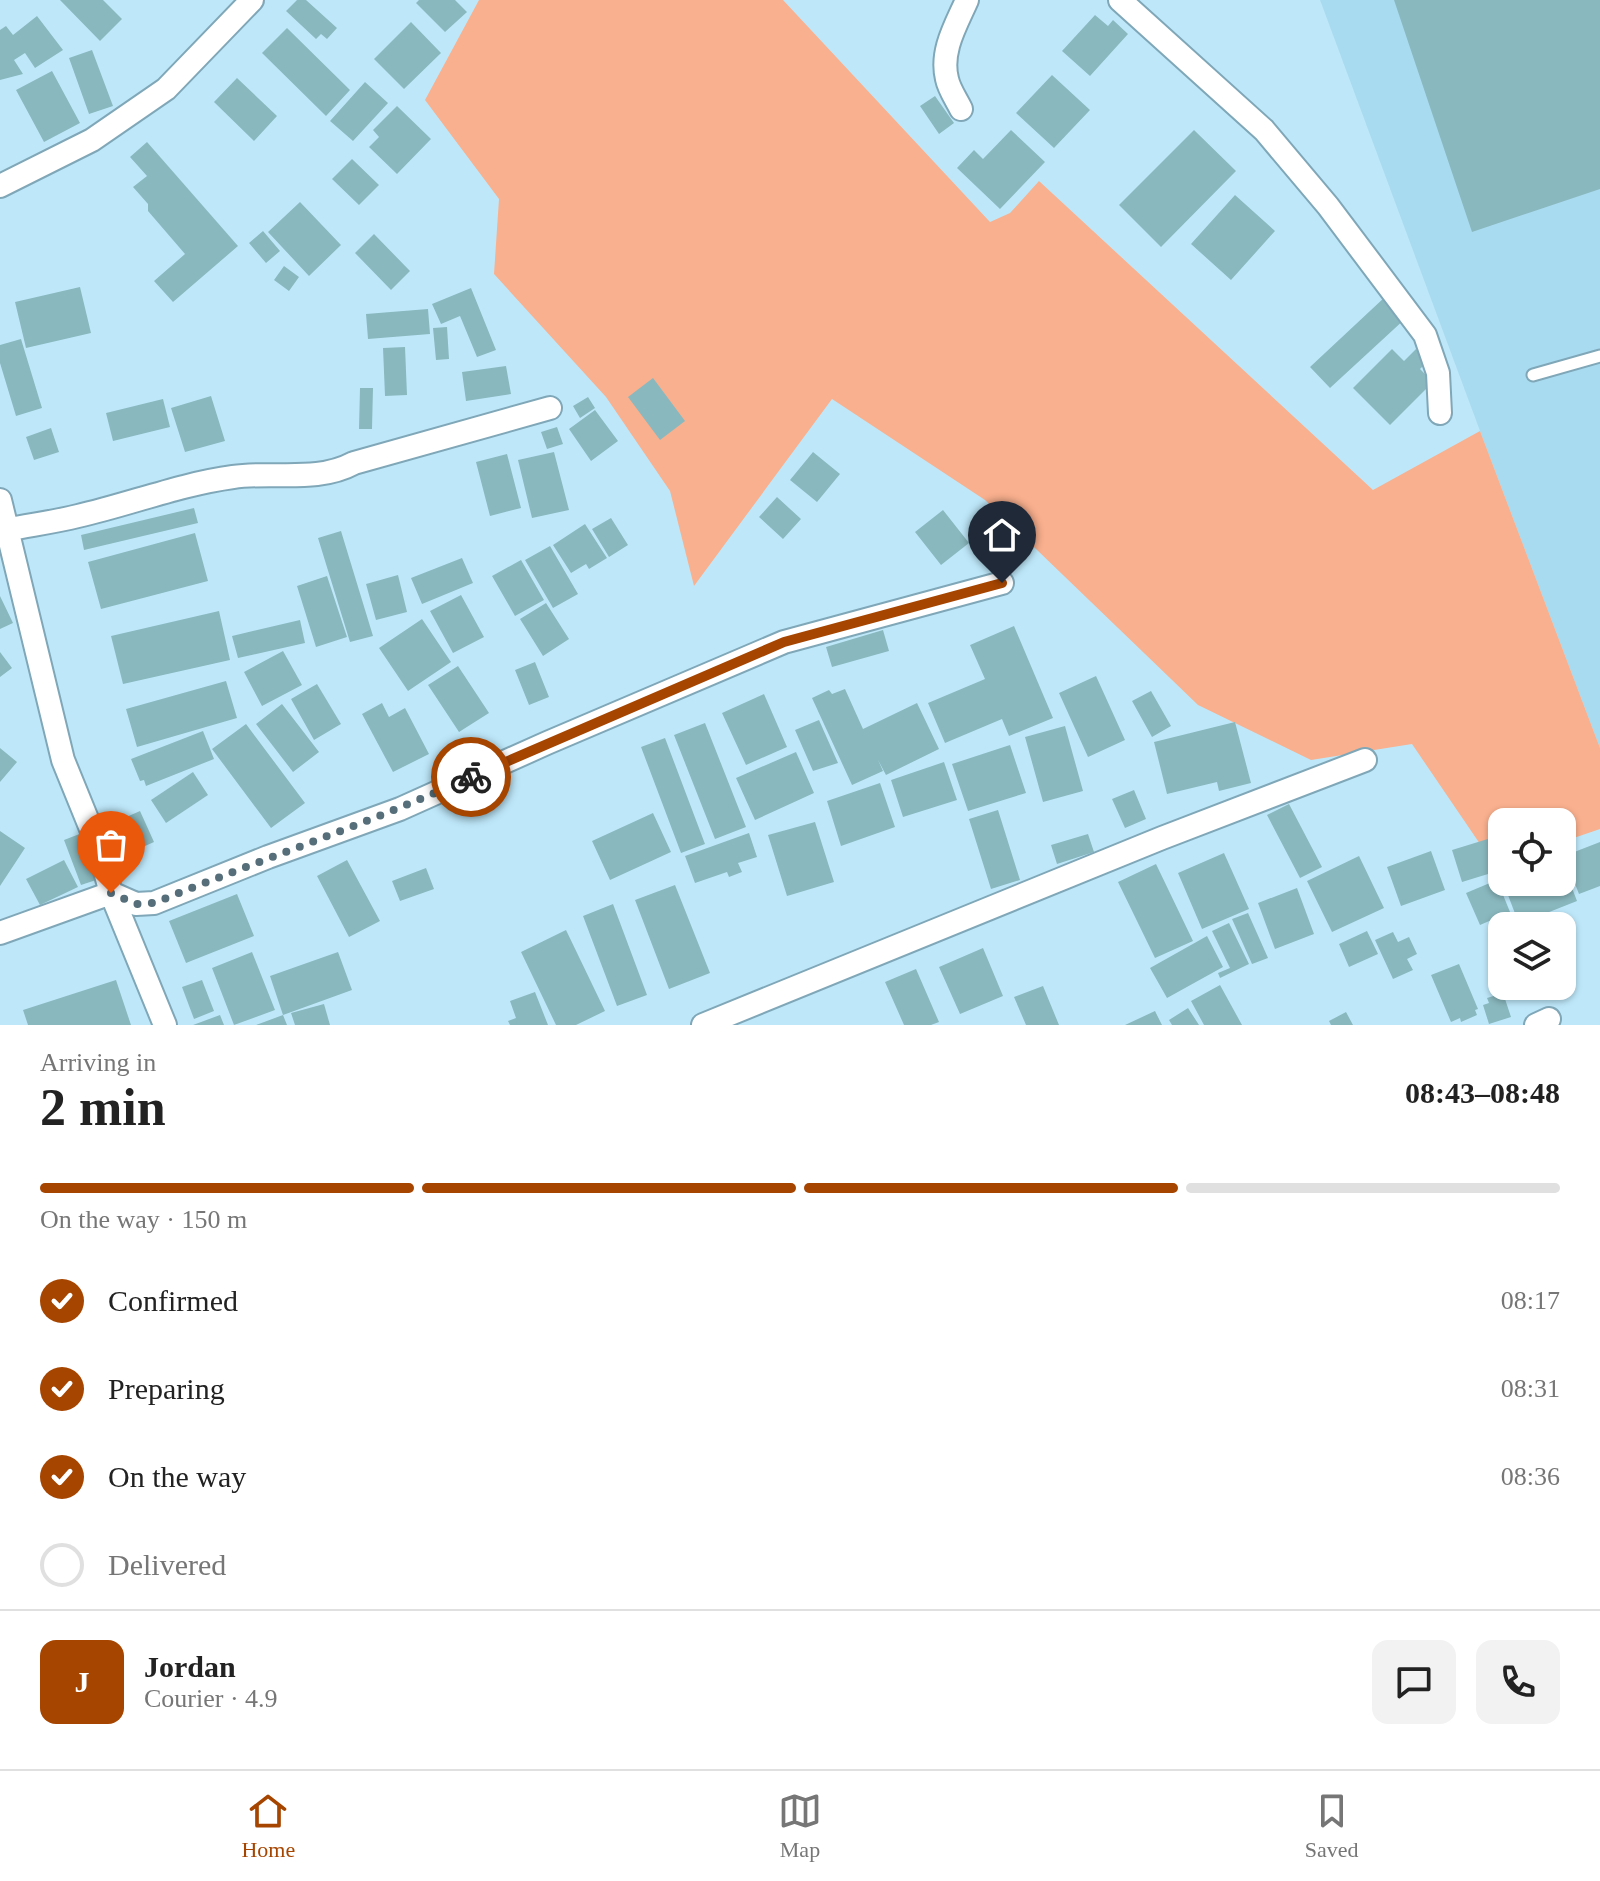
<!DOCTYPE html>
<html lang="en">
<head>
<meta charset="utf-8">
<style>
  body { margin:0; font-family:"Times New Roman",serif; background:#f2f2f2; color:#222; height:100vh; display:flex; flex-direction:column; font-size:30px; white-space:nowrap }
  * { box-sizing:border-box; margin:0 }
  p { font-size:26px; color:#767676 }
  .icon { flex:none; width:44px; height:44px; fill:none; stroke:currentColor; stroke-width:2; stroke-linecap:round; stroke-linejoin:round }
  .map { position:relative; height:1025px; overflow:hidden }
  .drawer { display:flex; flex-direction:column; background:#fff; flex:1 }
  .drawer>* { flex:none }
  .tools { position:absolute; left:1488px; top:808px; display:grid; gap:16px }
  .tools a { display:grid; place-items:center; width:88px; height:88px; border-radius:16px; background:#fff; box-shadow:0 2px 6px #0004; font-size:40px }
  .pin { position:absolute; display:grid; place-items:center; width:68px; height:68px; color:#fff; margin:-82px -34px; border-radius:50% 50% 50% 0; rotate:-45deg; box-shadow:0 0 8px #0007 }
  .pin .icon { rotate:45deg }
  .courier { position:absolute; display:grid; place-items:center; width:80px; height:80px; margin:-40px; border:6px solid #a64500; border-radius:50%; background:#fff; color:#222; box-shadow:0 2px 10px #0007 }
  .overview em { font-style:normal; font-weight:700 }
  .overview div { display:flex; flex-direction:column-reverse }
  .overview { display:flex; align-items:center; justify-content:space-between; height:136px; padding:0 40px }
  h1 { font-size:52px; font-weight:700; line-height:60px }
  .bar { display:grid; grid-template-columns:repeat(4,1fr); gap:12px 8px; align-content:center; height:96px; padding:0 40px }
  .bar i { height:10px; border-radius:6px; background:#e0e0e0 }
  .bar .current { background:#a64500 }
  .bar p { grid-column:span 4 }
  .line { display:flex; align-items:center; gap:20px; padding:0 40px; border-top:2px solid #e0e0e0 }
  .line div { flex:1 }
  .round { display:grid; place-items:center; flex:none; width:84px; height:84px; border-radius:16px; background:#f2f2f2 }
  ol { padding:0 40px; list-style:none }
  li { display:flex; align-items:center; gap:24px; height:88px }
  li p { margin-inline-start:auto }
  li .icon { padding:8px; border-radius:50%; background:#a64500; color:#fff; stroke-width:4 }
  li:last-child { color:#767676 }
  li i { width:44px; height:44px; border:4px solid #e0e0e0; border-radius:50% }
  .dock { display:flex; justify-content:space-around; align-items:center; height:112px; border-top:2px solid #e0e0e0; background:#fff; font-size:22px; color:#767676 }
  .dock a { display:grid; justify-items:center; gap:4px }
  .dock .current { color:#a64500 }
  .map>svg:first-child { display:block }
</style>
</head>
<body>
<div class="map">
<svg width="1600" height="1025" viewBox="0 0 1600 1025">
  <rect width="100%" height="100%" fill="#bee8fa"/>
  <path fill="#a9dbf0" d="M1320,0h280v748l-120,-317z"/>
  <path fill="#f9b08e" d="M479,0h304l207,222 20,-9 29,-32 334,309 107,-59 120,317v81l-38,13v-20h-60v41l-7,3 -83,-122 -101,16 -113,-55 -213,-205 -153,-101 -138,187 -24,-95 -64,-94 -112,-123 5,-75 -74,-99z"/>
  <path fill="#89b8be" d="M60,0h43l19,19 -22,22z
    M297,0h9l31,28 -10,11 -6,-5 -5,5 -30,-28z
    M419,0h36l12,12 -22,20 -29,-29z
    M1394,0h206v189l-128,43z
    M1095,15l13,11 5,-6 15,14 -38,42 -28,-25z
    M37,16l26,34 -28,18 -10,-15 -11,7 9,14 -23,6v-50l6,-4 7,9z
    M411,22l30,31 -37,36 -30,-30z
    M287,28l63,62 -24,26 -64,-63z
    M92,50l21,56 -24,8 -20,-56z
    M52,71l28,52 -36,19 -28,-52z
    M1052,75l38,35 -36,38 -38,-35z
    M237,78l40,38 -23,25 -40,-39z
    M365,82l23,21 -35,38 -23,-20z
    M935,96l19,27 -15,11 -19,-28z
    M397,106l34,33 -34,35 -28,-27 10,-10 -6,-7z
    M1011,130l34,32 -45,47 -43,-41 17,-18 9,9z
    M1194,130l42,41 -75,76 -42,-42z
    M147,142l91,104 -65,56 -19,-21 31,-27 -37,-43v-7l-15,-17 14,-11 -17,-19z
    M352,159l27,26 -20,20 -27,-26z
    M1235,195l40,36 -44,49 -40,-36z
    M300,202l41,43 -32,31 -41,-44z
    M263,231l17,20 -14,12 -17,-20z
    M374,234l36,37 -19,19 -36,-37z
    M284,266l15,11 -10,14 -15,-11z
    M80,287l11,46 -65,15 -11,-46z
    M471,288l25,62 -19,7 -17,-41 -19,8 -9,-20z
    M1386,296l20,22 -76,70 -20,-21z
    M428,309l2,25 -62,5 -2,-25z
    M447,327l2,32 -13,1 -3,-32z
    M21,339l21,69 -26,8 -16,-53v-18z
    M405,347l2,48 -22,1 -2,-48z
    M1392,349l12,12 12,-12 12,12 -8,8 13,13 -43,43 -37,-37z
    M506,366l5,28 -45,7 -4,-29z
    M653,378l32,43 -25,19 -32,-43z
    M360,388h13l-1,41h-13z
    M211,396l14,45 -40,11 -14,-44z
    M588,397l7,11 -15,10 -7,-12z
    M163,399l7,28 -57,14 -7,-28z
    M595,410l23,31 -27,20 -22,-32z
    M557,427l6,17 -16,5 -6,-17z
    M51,428l8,24 -25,8 -8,-23z
    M554,452l15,58 -37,8 -14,-58z
    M813,452l27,22 -23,28 -27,-22z
    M507,454l14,54 -31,8 -14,-54z
    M777,497l24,22 -18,20 -24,-22z
    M194,508l4,15 -114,27 -3,-15z
    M943,510l26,33 -28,22 -26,-33z
    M611,518l17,27 -19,12 -17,-28z
    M585,524l22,34 -18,11 -3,-5 -15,9 -18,-28z
    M341,531l32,105 -23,6 -32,-104z
    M195,533l13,48 -107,28 -13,-47z
    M550,546l28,48 -25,14 -28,-48z
    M462,558l11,25 -51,21 -11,-26z
    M521,560l23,40 -29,16 -23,-40z
    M398,575l9,37 -31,8 -10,-36z
    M327,576l20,61 -31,10 -19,-61z
    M461,595l23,42 -31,16 -23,-42z
    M0,596l13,27 -13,6z
    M546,603l23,36 -26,17 -23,-37z
    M219,611l11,49 -107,24 -12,-48z
    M422,619l29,43 -43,29 -29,-43z
    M300,620l5,23 -67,15 -6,-22z
    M1014,626l39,92 -44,18 -7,-17 -57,24 -17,-40 57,-24 -15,-34z
    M883,630l6,21 -57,16 -6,-20z
    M283,651l19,34 -40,21 -18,-34z
    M0,652l12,16 -12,9z
    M535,662l14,35 -20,8 -14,-35z
    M458,666l31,47 -30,19 -31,-47z
    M1096,676l29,64 -37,17 -29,-64z
    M226,681l11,37 -100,29 -11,-38z
    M317,684l24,40 -27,16 -23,-41z
    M845,689l18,40 54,-26 22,46 -53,26 -8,-15 5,11 -31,14 -40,-87 17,-8 3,4z
    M1151,691l20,35 -19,11 -20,-36z
    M764,694l23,53 -41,18 -24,-52z
    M382,703l7,14 16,-9 24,46 -36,18 -31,-58z
    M282,704l37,48 -26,20 -37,-48z
    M819,720l19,43 -25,8 -18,-41z
    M1235,722l16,61 -32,8 -2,-9 -50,12 -13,-52z
    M705,723l41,104 -31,12 -41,-104z
    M246,724l59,79 -34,25 -59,-79z
    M1065,726l18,65 -40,11 -18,-65z
    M203,731l11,28 -68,27 -2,-6 -4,1 -9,-22z
    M665,738l40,106 -24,9 -40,-106z
    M1010,745l16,48 -58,18 -16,-47z
    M0,748l17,14 -17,20z
    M796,752l18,41 -59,27 -19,-42z
    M944,762l13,38 -54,17 -12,-37z
    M193,772l15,23 -42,28 -15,-23z
    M880,783l15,44 -54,19 -14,-45z
    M1134,790l12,29 -21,9 -13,-29z
    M1289,804l33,63 -22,11 -33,-63z
    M998,810l22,70 -29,9 -22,-70z
    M140,811l14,31 -18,8 -14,-31z
    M653,813l18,39 -61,28 -18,-39z
    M815,822l19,60 -47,14 -19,-61z
    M0,831l25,17 -25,38z
    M82,833l17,46 -18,6 -17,-45z
    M749,833l8,24 -19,6 4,9 -13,5 -2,-5 -32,11 -10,-27z
    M1088,834l6,18 -37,12 -6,-19z
    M1491,838l10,32 -39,12 -10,-32z
    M1600,842v44l-21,8 -15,-38z
    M1431,851l14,39 -44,16 -14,-39z
    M1224,853l25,56 -47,20 -24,-56z
    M1359,856l25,52 -52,24 -25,-51z
    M64,860l14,27 -38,18 -14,-26z
    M347,860l33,61 -31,16 -32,-61z
    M1562,862l15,39 -58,23 -16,-42h59z
    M1156,864l37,77 -38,17 -37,-76z
    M426,868l8,21 -34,12 -8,-20z
    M1497,880l13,32 -30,13 -14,-32z
    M675,885l35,88 -41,16 -34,-89z
    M1297,888l17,46 -39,15 -17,-46z
    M237,894l17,42 -68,27 -17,-42z
    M613,904l34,91 -30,11 -34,-90z
    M1248,913l20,45 -16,6 -20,-45z
    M1229,923l20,41 -29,14 -2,-5 12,-5 -18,-37z
    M566,930l39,81 -29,14h-20l-35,-73z
    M1367,931l11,23 -29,13 -10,-23z
    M1393,932l5,10 11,-5 8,17 -10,5 6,11 -20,9 -18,-39z
    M1207,936l16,31 -56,31 -17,-30z
    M983,948l20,48 -43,18 -21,-47z
    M252,952l23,58 -41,15 -22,-57z
    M338,952l14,38 -69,25 -13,-39z
    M1459,964l19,45 -3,1 2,5 -16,7 -1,-4 -9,4 -20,-47z
    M916,969l23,53 -8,3h-27l-19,-43z
    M116,980l15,45h-103l-5,-15z
    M202,980l12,31 -20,8 -12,-32z
    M1220,985l22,40h-38l-13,-24z
    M1043,986l16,39h-33l-12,-28z
    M535,992l13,33h-38l-2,-4 8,-3 -6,-17z
    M1503,993l8,24 -22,7 -6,-19 6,-2 -2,-5z
    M324,1004l6,21h-35l-4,-12z
    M1188,1008l11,17h-27l-3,-5z
    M1155,1011l7,14h-37z
    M1346,1012l7,13h-22l-2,-4z
    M220,1015l4,10h-31z
    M283,1015l4,10h-31z"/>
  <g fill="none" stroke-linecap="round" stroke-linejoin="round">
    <defs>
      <path id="lane" d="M1533,375l67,-19"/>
      <path id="street" d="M1120,0l144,130 64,76 97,129 13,38 2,40
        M961,109c-5,-10 -12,-20 -14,-30 -7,-28 9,-54 20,-79
        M0,186l92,-46 74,-51 86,-89
        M0,500l63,260 35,86 13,47 54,132
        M6,530c24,-5 48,-8 72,-14 52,-12 103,-32 155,-39 41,-6 84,6 121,-14l196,-55
        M0,933l111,-40 25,11 18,-1 114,-46 132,-48 147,-66 237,-101 218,-59
        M703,1025l459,-187 203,-78
        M1536,1025l13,-6"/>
    </defs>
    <use href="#lane" stroke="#7fa7b8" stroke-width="15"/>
    <use href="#street" stroke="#7fa7b8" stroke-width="26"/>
    <use href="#lane" stroke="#fff" stroke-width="11"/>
    <use href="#street" stroke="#fff" stroke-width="22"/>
  </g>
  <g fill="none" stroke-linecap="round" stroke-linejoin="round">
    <path stroke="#556e79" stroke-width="8" stroke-dasharray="0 14.4" d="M111,893l25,11 18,-1c106,-43 213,-79 317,-126"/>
    <path stroke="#a64500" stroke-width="10" d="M471,777l313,-135 218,-59"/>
  </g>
</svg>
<div class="tools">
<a><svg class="icon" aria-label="locate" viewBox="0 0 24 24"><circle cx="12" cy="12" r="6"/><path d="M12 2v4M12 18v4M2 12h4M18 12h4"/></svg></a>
<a><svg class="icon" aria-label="layers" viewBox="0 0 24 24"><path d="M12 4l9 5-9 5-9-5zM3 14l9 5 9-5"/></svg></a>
</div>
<div class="pin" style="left:111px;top:893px;background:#ea580c"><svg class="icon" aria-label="bag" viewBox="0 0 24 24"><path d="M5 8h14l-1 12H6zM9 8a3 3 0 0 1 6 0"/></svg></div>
<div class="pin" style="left:1002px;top:583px;background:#1f2937"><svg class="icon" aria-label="home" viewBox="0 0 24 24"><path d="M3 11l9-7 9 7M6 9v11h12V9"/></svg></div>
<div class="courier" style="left:471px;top:777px"><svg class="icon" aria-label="bike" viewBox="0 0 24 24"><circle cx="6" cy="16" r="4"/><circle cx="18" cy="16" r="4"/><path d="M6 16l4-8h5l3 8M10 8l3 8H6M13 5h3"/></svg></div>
</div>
<section class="drawer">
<div class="overview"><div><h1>2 min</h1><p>Arriving in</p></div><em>08:43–08:48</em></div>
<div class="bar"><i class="current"></i><i class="current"></i><i class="current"></i><i></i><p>On the way · 150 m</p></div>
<ol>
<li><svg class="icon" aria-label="check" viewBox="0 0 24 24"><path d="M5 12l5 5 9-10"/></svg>Confirmed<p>08:17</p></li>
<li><svg class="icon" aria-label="check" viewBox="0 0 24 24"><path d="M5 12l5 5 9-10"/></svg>Preparing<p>08:31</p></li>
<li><svg class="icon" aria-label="check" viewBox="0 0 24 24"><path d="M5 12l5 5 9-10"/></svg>On the way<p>08:36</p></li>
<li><i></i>Delivered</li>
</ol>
<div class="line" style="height:144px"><b class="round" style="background:#a64500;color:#fff">J</b><div><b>Jordan</b><p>Courier · 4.9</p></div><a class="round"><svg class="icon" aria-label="chat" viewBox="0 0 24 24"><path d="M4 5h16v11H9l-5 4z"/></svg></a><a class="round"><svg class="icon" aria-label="phone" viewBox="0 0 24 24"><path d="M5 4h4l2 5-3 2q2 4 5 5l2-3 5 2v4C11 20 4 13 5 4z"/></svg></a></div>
</section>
<nav class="dock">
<a class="current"><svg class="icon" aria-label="home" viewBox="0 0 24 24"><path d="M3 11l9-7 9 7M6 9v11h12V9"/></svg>Home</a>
<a><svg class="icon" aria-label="map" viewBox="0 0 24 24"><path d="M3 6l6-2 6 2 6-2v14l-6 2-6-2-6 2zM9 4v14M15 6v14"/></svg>Map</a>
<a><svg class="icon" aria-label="saved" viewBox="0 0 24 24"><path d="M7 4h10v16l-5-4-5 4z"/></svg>Saved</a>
</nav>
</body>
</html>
